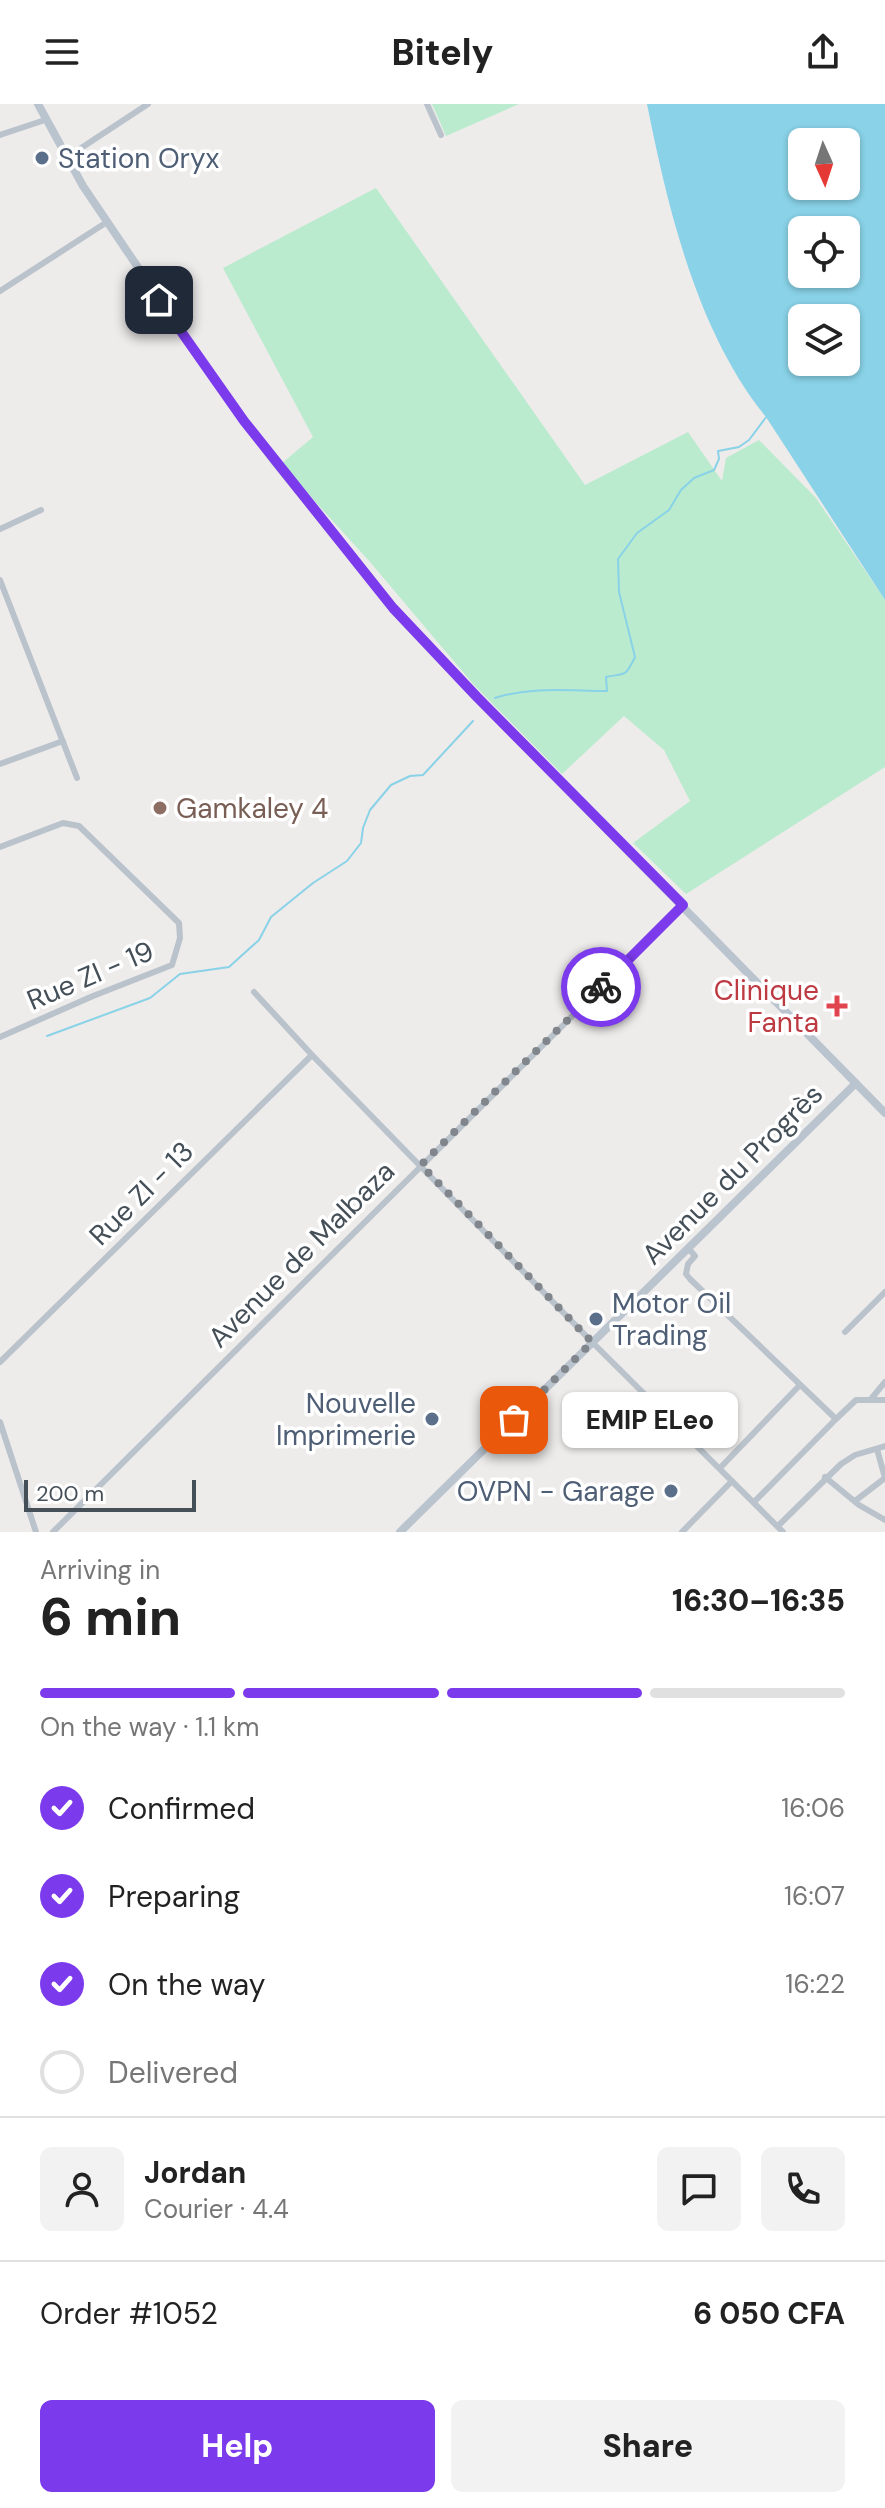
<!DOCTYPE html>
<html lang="en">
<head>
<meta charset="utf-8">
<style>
  body { margin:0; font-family:"DM Sans",sans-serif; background:#f2f2f2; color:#222; height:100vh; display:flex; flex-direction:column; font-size:30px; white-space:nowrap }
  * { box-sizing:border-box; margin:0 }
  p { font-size:26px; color:#767676 }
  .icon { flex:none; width:44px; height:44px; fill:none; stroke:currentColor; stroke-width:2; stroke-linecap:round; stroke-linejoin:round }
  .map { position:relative; height:1428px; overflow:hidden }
  .details { display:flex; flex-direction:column; background:#fff; flex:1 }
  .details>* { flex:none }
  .needle { width:52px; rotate:177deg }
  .fabs { position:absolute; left:788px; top:24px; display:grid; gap:16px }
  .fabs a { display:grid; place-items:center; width:72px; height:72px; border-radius:12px; background:#fff; box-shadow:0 2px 6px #0004; font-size:40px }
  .scale { position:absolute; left:24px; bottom:20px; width:172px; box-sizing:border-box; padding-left:8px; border:4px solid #454f58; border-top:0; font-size:22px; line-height:28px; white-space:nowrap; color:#454f58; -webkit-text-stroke:6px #fff; paint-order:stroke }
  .pin { position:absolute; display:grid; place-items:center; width:68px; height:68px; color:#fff; margin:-34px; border-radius:16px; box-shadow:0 4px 12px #0006 }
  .courier { position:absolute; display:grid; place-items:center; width:80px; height:80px; margin:-40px; border:6px solid #7c3aed; border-radius:50%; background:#fff; color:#222; box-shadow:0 2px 10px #0007 }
  .bubble { position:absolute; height:56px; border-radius:12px; background:#fff; box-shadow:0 2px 6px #0004; font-size:26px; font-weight:800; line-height:56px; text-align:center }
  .headline em { font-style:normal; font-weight:800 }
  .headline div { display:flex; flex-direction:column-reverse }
  .headline { display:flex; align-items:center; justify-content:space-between; height:136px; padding:0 40px }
  h1 { font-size:52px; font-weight:800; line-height:60px }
  .bar { display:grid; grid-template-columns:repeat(4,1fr); gap:12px 8px; align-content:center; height:96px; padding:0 40px }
  .bar i { height:10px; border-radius:6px; background:#e0e0e0 }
  .bar .selected { background:#7c3aed }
  .bar p { grid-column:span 4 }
  .line { display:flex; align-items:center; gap:20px; padding:0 40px; border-top:2px solid #e0e0e0 }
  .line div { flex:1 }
  .round { display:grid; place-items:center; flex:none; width:84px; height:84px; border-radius:12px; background:#f2f2f2 }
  ol { padding:0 40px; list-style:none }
  li { display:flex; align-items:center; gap:24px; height:88px }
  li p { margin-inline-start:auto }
  li .icon { padding:8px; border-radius:50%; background:#7c3aed; color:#fff; stroke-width:4 }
  li:last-child { color:#767676 }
  li i { width:44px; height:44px; border:4px solid #e0e0e0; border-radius:50% }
  .button { display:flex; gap:16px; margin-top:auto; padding:16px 40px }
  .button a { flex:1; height:92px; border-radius:12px; background:#7c3aed; color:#fff; font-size:32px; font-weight:800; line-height:92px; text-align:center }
  .button a+a { background:#f2f2f2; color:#222 }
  header { display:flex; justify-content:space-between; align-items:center; height:104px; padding:0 40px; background:#fff; font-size:36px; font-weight:800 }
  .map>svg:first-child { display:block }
</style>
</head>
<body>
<header><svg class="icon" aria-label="menu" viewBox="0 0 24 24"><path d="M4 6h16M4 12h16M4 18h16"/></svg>Bitely<svg class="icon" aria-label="share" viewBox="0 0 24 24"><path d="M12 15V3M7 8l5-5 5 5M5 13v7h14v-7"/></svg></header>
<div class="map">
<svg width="885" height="1428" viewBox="0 0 885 1428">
  <rect width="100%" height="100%" fill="#eeebeb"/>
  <path fill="#baebce" d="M432,0h87l-73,32z
    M376,84l209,297 103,-53 34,49 4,-23 33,-18 57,58 69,102v167l-199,127 -53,-51 57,-42 -26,-51 -40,-34 -62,58 -88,-89 -104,-123 -89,-98 32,-27 -90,-169z"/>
  <path fill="#89d2e7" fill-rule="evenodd" d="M647,0h238v496l-119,-183c-69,-85 -98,-208 -119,-313zM802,38h44v44h-44zM802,126h44v44h-44zM802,214h44v44h-44z"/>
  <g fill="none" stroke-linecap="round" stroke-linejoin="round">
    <path stroke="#89d2e7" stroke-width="2" d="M495,594c38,-12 74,-7 112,-7l-1,-14c19,-4 19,1 29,-20l-16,-65 -1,-33 19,-26 32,-23 12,-20 13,-12 20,-8 5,-11 -1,-8 21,-4 10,-7 18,-24
      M47,932l103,-38 30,-24 49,-7 30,-27 12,-23 42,-34 34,-22 14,-18 2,-15 7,-18 21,-25 19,-9 13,-1 50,-54"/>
    <path stroke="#bac3cb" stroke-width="6" d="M427,0l14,31
      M0,31l45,-15
      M66,54l82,-54
      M0,187l107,-69
      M0,425l41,-19
      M0,476l77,198
      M0,660l63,-23
      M0,743l63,-24 16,3 100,97 1,15 -8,27 -79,31 -93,41
      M254,888l58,63 280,287 191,190
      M688,1144l7,8 -7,8 -2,10 4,5 146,140 -82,83
      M845,1228l40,-40
      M0,1258l312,-307
      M871,1295l14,-17
      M836,1315l20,-19h29
      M0,1318l36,110
      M720,1364l79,-82
      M825,1373l34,28 26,15
      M855,1397l30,-23 -8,-29
      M778,1422l63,-62 14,-9 30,-9
      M53,1428l630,-626
      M682,1428l50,-51"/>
    <path stroke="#bac4cf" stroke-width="8" d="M38,0l45,82 123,182 68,93 119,147 73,78 419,427
      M400,1428l456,-449"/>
  </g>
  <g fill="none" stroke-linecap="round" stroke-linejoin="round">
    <path stroke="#80868b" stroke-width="8" stroke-dasharray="0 14.4" d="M514,1316l78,-78 -171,-177 180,-178"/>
    <path stroke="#7c3aed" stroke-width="10" d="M159,196l85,121 149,187 84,89 206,208 -82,82"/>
  </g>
  <g fill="#5c6f8a" stroke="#fff" stroke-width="3">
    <circle cx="42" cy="54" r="8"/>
    <circle cx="596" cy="1215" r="8"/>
    <circle cx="432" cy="1315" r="8"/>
    <circle cx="671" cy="1387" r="8"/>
  </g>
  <circle fill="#8d6e63" stroke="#fff" stroke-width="3" cx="160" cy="704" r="8"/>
  <path fill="#e0444e" stroke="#fff" stroke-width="3" d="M833 890h8v8h8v8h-8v8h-8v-8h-8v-8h8z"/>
  <g text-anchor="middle" stroke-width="7" stroke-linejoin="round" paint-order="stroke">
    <g font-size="28" fill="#4e5e75" stroke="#fff" text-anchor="start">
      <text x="58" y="64">Station Oryx</text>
      <text x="612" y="1209">Motor Oil<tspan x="612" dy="32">Trading</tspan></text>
      <text x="416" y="1309" text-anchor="end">Nouvelle<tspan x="416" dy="32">Imprimerie</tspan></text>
      <text x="655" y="1397" text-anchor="end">OVPN - Garage</text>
    </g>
    <g font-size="28" fill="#785e54" stroke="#fff" text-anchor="start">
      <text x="176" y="714">Gamkaley 4</text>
    </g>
    <g font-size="28" fill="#454f58" stroke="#fff">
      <text transform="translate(90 871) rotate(-23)" y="10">Rue ZI - 19</text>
      <text transform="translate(732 1070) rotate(-45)" y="10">Avenue du Progrès</text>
      <text transform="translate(141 1089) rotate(-45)" y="10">Rue ZI - 13</text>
      <text transform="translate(301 1150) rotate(-45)" y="10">Avenue de Malbaza</text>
    </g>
    <g font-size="28" fill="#be3a42" stroke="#fff" text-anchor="end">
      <text x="819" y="896">Clinique<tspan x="819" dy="32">Fanta</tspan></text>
    </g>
  </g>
</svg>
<div class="fabs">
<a><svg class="needle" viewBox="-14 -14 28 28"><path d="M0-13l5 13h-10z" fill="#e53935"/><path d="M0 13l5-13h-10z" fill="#767676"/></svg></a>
<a><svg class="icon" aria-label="locate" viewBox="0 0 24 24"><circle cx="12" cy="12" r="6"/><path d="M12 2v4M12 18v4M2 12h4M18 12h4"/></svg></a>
<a><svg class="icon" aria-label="layers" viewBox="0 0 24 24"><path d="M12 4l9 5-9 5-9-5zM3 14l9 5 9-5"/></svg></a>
</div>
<div class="scale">200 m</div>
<div class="pin" style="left:514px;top:1316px;background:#ea580c"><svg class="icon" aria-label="bag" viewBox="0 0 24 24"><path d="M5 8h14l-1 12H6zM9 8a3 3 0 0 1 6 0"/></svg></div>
<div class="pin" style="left:159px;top:196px;background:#1f2937"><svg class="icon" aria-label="home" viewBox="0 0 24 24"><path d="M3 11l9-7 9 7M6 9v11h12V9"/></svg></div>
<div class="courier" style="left:601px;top:883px"><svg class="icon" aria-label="bike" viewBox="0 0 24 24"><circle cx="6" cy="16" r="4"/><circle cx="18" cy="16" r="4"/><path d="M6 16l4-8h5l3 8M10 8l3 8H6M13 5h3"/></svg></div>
<div class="bubble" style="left:562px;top:1288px;width:176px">EMIP ELeo</div>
</div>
<section class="details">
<div class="headline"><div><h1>6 min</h1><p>Arriving in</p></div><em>16:30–16:35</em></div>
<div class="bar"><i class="selected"></i><i class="selected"></i><i class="selected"></i><i></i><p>On the way · 1.1 km</p></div>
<ol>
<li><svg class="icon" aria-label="check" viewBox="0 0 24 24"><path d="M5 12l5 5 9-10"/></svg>Confirmed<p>16:06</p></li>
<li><svg class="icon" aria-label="check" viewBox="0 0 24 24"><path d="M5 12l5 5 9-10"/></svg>Preparing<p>16:07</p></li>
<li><svg class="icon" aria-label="check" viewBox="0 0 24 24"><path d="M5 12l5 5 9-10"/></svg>On the way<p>16:22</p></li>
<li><i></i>Delivered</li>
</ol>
<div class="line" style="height:144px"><a class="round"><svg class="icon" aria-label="person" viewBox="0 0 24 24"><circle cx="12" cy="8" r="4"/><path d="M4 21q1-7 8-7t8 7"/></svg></a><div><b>Jordan</b><p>Courier · 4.4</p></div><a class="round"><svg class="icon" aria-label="chat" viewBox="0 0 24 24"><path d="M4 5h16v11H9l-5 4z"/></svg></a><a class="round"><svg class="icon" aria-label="phone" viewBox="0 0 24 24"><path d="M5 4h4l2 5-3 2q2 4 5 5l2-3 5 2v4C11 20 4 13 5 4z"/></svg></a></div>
<div class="line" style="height:104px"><div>Order #1052</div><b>6 050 CFA</b></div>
<div class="button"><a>Help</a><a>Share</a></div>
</section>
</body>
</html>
